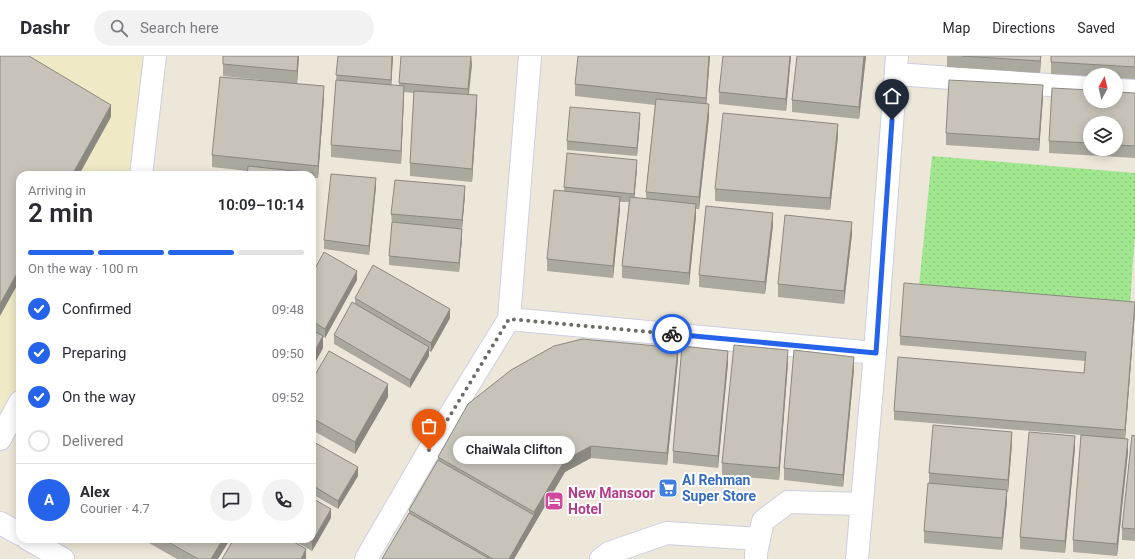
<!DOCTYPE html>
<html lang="en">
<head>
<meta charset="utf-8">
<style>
  body { margin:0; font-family:Roboto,sans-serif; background:#f2f2f3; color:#2b2b33; height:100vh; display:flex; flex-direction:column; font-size:15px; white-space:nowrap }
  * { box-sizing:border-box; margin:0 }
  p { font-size:13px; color:#7c7c81 }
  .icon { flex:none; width:22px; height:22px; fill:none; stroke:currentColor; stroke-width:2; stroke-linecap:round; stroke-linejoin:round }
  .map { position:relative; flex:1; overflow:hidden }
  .details { position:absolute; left:16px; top:115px; width:300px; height:372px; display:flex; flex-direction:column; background:#fff; border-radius:12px; box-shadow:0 2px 10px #0003 }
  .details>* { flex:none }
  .needle { width:26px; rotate:8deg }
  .fabs { position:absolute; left:1083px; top:12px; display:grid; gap:8px }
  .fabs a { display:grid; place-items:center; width:40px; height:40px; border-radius:50%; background:#fff; box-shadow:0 2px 10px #0003; font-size:20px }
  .pin { position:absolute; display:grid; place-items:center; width:34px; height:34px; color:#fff; margin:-41px -17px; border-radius:50% 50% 50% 0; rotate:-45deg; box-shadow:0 0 4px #0007 }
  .pin .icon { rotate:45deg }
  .courier { position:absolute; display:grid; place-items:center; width:40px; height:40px; margin:-20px; border:3px solid #2563eb; border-radius:50%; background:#fff; color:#222; box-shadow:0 1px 5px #0007 }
  .bubble { position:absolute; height:28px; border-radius:14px; background:#fff; box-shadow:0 2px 10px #0003; font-size:13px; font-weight:600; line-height:28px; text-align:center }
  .overview em { font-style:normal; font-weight:600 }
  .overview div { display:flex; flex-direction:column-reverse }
  .overview { display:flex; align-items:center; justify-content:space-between; height:68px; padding:0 12px }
  h1 { font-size:26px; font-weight:600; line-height:30px }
  .bar { display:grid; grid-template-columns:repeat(4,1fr); gap:6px 4px; align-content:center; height:48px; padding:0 12px }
  .bar i { height:5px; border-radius:3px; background:#e1e1e2 }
  .bar .active { background:#2563eb }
  .bar p { grid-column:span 4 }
  .line { display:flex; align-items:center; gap:10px; padding:0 12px; border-top:1px solid #e1e1e2 }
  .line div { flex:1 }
  .round { display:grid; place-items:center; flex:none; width:42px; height:42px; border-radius:21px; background:#f2f2f3 }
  ol { padding:0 12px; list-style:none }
  li { display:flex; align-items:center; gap:12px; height:44px }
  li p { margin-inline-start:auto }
  li .icon { padding:4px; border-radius:50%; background:#2563eb; color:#fff; stroke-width:4 }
  li:last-child { color:#7c7c81 }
  li i { width:22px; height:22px; border:2px solid #e1e1e2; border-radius:50% }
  header { display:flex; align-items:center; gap:24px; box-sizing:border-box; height:56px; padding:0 20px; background:#fff; border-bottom:1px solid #e1e1e2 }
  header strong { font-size:19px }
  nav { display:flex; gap:22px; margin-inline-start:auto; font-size:14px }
  .search { width:280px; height:36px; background:#f2f2f3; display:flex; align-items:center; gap:10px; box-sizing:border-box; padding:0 14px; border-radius:22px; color:#7c7c81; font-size:15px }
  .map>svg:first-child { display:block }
</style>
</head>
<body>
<header>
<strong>Dashr</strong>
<div class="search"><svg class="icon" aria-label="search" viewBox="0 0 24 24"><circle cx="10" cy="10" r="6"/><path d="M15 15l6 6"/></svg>Search here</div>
<nav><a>Map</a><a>Directions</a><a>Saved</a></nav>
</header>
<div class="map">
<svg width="1135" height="503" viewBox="0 0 1135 503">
  <defs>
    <pattern id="grass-dots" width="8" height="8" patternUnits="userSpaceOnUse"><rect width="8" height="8" fill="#a0e790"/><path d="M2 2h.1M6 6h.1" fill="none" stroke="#8ac67c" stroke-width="1.8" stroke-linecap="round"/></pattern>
  </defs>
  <rect width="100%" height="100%" fill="#ece7d8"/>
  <path fill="#efe9c6" d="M0,0h154l-13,119h-121v227l-20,37z"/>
  <path fill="url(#grass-dots)" d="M932,100l203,17v63l-5,68 -211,-18z"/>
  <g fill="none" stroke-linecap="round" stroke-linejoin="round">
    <defs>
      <path id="minor" d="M896,18l194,14
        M1116,34l19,1
        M141,119l14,-119
        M509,263l366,34
        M0,383l20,-37
        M0,467l20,11
        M28,483l35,20
        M366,503l79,-136 64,-104 21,-263
        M601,503l8,-6 58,-20 92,6
        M756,503v-6l7,-32 25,-19 74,2
        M857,503l18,-206 22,-297"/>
    </defs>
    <use href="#minor" stroke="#cecee3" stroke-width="24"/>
    <use href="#minor" stroke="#fff" stroke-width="22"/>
  </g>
  <path fill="#aba89e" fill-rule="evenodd" d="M223,0h76l-2,28 -74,-8z
    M338,0h55l-2,29 8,1v-3l73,-19 -3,31 8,12 -5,75 -62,-6v-13l4,-70 -10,-1 -3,72 -70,-7v-12z
    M710,0l-4,48 3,13 -10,92h-3v7l-7,69 -67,-7v-12l7,-64h-9v7l-7,69 -66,-7v-12l17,-68v-4l73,-18 -3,29 12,1v-7l9,-87 -80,-9v-12z
    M723,0h68l-5,55 -67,-7v-12z
    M797,0h69l-7,63 -67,-7v-12z
    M947,0h94l-1,17 -93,-6z
    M1135,0v23l-19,-1v-3h-26v1l-39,-2v-12z
    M1135,37v65l-86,-5v-12zM1090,67h26v26h-26z
    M1043,41l-4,54 -93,-6v-12z
    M324,42l-6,80h-5v7l-1,-10 -64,-4 -36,-4v-12z
    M640,66l-3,34 -70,-6v-9z
    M838,80l-8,74 -115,-9v-12z
    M376,131l-7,68 -45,-6v-9z
    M465,139l-3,34v9l-3,34 -70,-7v-9l3,-33 -1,-9z
    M773,169l-8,69 -66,-7v-12z
    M852,178l-8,70 -66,-7v-13z
    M312,218l45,6 -32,58 -2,-1v11l-11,20z
    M355,242l95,20 -19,34 -2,-1v5l-19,32 -76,-44v-9l21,-31z
    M1135,255l-10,128 3,13 -11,104 -44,-4v-12l8,-105 -187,-15v-9l190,-38 1,-12 -185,-16v-9z
    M678,304l-11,105 -76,-7 -26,14 -51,87h-132l27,-45v-4l29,-50v-3z
    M728,307l-10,105 -45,-5v-12z
    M788,307l-9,117 -57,-5v-12z
    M854,313l-11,118 -59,-7v-12z
    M312,324l76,17 -33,57 -43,-24z
    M1135,380v105l-13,-1v-12z
    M312,385l46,35 -20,33 -26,-15z
    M1012,388l-4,48h-1v10l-5,48 -78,-7v-12l5,-48v-10z
    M1075,392l-10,105 -45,-4v-12z
    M331,462l-19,33 -21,-12h21z
    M149,483h81l-12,20h-41l-28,-16z"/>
  <path fill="#8b8881" d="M298,0h1l-2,28v-13z
    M392,0h1l-2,36v-12z
    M472,0v8l-4,34v-9z
    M709,0h1l-4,54v-12z
    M790,0h1l-5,55v-12z
    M864,0h2l-7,63v-12z
    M1041,0l-1,17v-12z
    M1043,29v12l-4,54v-12z
    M324,30v12l-6,80v-12z
    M404,30v12l-3,66v-13z
    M477,39v12l-5,75v-13z
    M709,48v13l-10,92v-12z
    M111,49v12l-32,58h-7z
    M640,57v9l-3,34v-8z
    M838,68v12l-8,74v-12z
    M637,104v9l-3,34v-9z
    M313,117v12l-1,13v-12z
    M376,122v9l-7,68v-9z
    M465,130v9l-3,34v-9z
    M620,141v12l-7,69v-12z
    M696,148v12l-7,69v-12z
    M773,157v12l-8,69v-12z
    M852,166v12l-8,70v-13z
    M462,173v9l-3,34v-9z
    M20,212v12l-20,36v-12z
    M357,215v9l-32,58v-9z
    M1135,246v9l-10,128v-9z
    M450,253v9l-19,34v-9z
    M323,280v12l-11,20v-12z
    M429,291v9l-19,32v-8z
    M678,292v12l-11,105v-12z
    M788,294v13l-9,117v-12z
    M728,295v12l-10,105v-12z
    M854,301v12l-11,118v-12z
    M388,328v13l-33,57v-12z
    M1012,376v12l-4,48v-12z
    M1075,380v12l-10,105v-12z
    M1128,383v13l-11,104v-12z
    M591,390v12l-26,14 -51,87h-5l25,-44v-3l31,-52z
    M358,411v9l-20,33v-8z
    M1007,434v12l-5,48v-12z
    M331,453v9l-19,33v-9z
    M223,483h7l-12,20h-7z
    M306,493v10h-5z"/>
  <path fill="#c7c3b8" stroke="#8b8881" d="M0,0h29l82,49 -39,70h-52v93l-20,36z
    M223,0h75l-1,15 -74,-7z
    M338,0h54l-1,24 -55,-5z
    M401,0h70l-3,33 -69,-6z
    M578,0h131l-3,42 -131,-14z
    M723,0h67l-4,43 -67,-7z
    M797,0h67l-5,51 -67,-7z
    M962,0h79l-1,5z
    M1051,0h84v11l-84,-5z
    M220,21l104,9 -6,80 -106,-11z
    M336,24l68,6 -3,65 -70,-6z
    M949,24l94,5 -4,54 -93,-6z
    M1052,32l38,2v11h26v-9l19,1v53l-19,-1v-22h-26v20l-41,-2z
    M414,35l63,4 -5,74 -62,-6z
    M656,43l53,5 -10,93 -53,-5z
    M570,51l70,6 -3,35 -70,-7z
    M723,57l115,11 -8,74 -115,-9z
    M567,97l70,7 -3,34 -70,-7z
    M248,110l65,7 -1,13v-11h-65z
    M331,118l45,4 -7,68 -45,-6z
    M395,124l70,6 -3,34 -71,-6z
    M554,134l66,7 -7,69 -66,-7z
    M630,141l66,7 -7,69 -67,-7z
    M706,150l67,7 -8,69 -66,-7z
    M785,159l67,7 -8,69 -66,-7z
    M392,166l70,7 -3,34 -70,-7z
    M324,196l33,19 -32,58 -13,-8v-47z
    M373,209l77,44 -19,34 -76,-45z
    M904,227l231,19 -10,128 -231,-19 4,-54 186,16 2,-21 -186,-16z
    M352,246l77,45 -19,33 -76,-45z
    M312,274l11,6 -11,20z
    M582,283l96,9 -11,105 -76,-7 -26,14 -31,52 -96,-55 30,-53 43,-34 43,-24z
    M734,289l54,5 -9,118 -57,-5z
    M682,290l46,5 -10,105 -45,-5z
    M794,294l60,7 -11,118 -59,-7z
    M329,295l59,33 -33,58 -43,-24v-38z
    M933,369l79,7 -4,48 -79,-7z
    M1029,376l46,4 -10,105 -45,-4z
    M1081,379l47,4 -11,105 -44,-4z
    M1132,379l3,1v93l-13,-1z
    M312,385l46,26 -20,34 -26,-16z
    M438,404l96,55 -25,44h-16l-84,-49z
    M928,427l79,7 -5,48 -78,-7z
    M312,442l19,11 -19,33 -6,-3h6z
    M409,457l81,46h-108z
    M163,483h60l-12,20h-13z
    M234,483h55l17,10 -5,10h-79z"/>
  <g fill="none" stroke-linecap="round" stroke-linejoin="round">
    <path stroke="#6d6b66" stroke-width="4" stroke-dasharray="0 7.2" d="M429,394l80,-131 163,15"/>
    <path stroke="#2563eb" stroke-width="5" d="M672,278l204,19 16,-233"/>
  </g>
  <defs>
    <symbol id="supermarket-square" viewBox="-11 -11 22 22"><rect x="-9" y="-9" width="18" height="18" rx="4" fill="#3f7fe0" stroke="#fff"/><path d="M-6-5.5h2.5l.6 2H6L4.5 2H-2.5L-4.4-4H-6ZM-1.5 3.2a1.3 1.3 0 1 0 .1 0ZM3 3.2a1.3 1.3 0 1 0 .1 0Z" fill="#fff"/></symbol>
    <symbol id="hotel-square" viewBox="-11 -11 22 22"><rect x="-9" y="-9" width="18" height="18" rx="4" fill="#d1479c" stroke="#fff"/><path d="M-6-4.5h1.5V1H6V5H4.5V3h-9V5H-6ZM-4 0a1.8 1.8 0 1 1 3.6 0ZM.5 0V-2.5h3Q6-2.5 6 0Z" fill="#fff"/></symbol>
  </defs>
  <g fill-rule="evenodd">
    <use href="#supermarket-square" x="657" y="421" width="22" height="22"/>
    <use href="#hotel-square" x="543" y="434" width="22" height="22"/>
  </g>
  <g text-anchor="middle" stroke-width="4" stroke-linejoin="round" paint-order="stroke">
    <g font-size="14" font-weight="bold" fill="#366cbe" stroke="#fff" text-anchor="start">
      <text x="682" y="429">Al Rehman<tspan x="682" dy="16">Super Store</tspan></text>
    </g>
    <g font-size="14" font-weight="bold" fill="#b23c85" stroke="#fff" text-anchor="start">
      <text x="568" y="442">New Mansoor<tspan x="568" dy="16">Hotel</tspan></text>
    </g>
  </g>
</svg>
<div class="fabs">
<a><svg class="needle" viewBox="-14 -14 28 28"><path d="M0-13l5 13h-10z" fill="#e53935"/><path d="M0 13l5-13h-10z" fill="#7c7c81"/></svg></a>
<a><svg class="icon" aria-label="layers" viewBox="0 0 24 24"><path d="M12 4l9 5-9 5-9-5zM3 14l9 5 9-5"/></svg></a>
</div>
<div class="pin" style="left:429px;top:394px;background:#ea580c"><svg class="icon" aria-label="bag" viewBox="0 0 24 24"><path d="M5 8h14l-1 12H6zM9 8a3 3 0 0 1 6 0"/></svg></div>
<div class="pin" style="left:892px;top:64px;background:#1f2937"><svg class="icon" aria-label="home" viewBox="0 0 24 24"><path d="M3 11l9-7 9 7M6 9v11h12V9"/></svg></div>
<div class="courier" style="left:672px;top:278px"><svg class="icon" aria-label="bike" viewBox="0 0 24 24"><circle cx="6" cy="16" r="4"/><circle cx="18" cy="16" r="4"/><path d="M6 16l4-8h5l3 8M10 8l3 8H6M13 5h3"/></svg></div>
<div class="bubble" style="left:453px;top:380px;width:122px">ChaiWala Clifton</div>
<section class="details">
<div class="overview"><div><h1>2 min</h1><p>Arriving in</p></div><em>10:09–10:14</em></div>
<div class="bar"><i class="active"></i><i class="active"></i><i class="active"></i><i></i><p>On the way · 100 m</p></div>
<ol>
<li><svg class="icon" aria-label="check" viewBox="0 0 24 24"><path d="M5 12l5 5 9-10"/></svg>Confirmed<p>09:48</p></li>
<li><svg class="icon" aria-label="check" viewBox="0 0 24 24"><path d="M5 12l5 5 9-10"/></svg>Preparing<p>09:50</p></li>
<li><svg class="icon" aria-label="check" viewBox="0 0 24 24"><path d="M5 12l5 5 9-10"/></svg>On the way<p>09:52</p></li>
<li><i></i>Delivered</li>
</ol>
<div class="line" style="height:72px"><b class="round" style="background:#2563eb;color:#fff">A</b><div><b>Alex</b><p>Courier · 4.7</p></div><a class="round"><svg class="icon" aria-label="chat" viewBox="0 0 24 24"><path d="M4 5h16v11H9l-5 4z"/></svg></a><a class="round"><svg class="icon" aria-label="phone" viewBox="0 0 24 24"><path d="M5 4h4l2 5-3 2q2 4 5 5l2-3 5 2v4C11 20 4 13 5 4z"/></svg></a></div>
</section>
</div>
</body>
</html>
